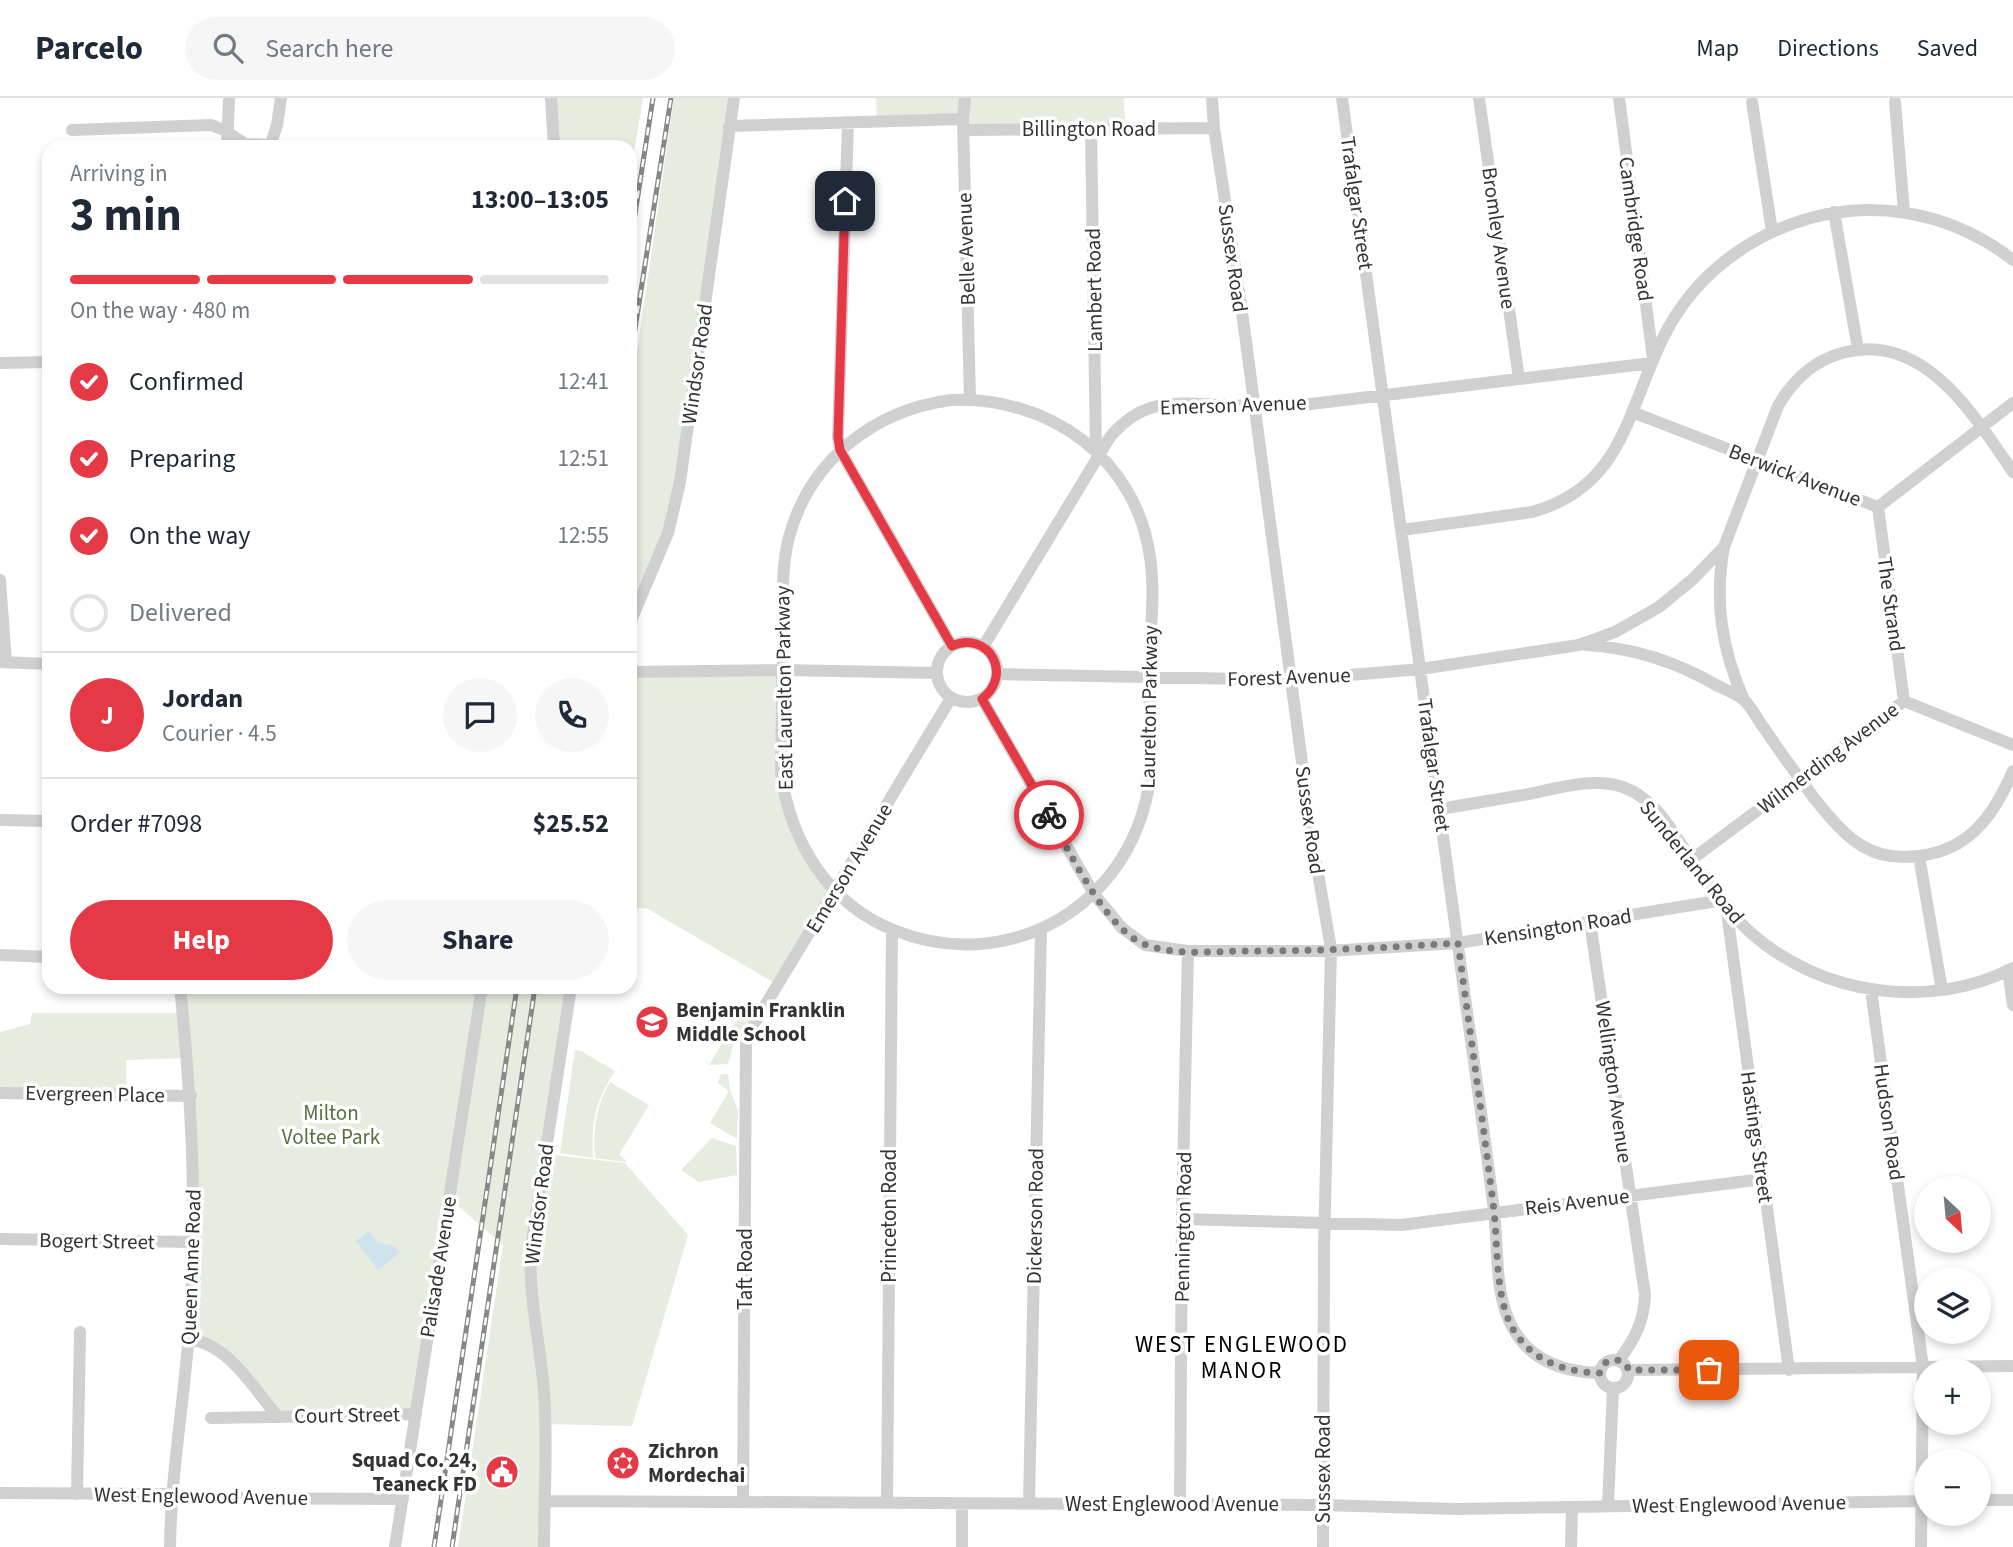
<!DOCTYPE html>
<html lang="en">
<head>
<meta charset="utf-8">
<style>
  body { margin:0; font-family:"Source Sans 3",sans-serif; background:#f6f6f7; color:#1f2937; height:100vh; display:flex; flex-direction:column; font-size:26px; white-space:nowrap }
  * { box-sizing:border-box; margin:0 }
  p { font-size:23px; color:#747a83 }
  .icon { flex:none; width:38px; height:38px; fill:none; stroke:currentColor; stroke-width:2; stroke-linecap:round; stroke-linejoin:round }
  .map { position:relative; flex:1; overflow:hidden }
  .side { position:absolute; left:42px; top:42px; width:595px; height:854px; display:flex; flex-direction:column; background:#fff; border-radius:21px; box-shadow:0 4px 10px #0003 }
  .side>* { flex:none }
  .needle { width:46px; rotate:154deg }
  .tools { position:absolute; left:1914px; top:1078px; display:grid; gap:14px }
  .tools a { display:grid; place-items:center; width:77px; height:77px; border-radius:50%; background:#fff; box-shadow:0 4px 10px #0003; font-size:35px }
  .pin { position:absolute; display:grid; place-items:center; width:60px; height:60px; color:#fff; margin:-30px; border-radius:14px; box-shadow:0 4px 10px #0006 }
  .courier { position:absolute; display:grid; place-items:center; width:70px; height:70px; margin:-35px; border:5px solid #e63946; border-radius:50%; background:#fff; color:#222; box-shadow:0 2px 9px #0007 }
  .summary em { font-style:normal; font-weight:700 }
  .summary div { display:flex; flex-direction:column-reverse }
  .summary { display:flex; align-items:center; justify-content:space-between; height:119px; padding:0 28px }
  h1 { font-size:46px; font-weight:700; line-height:52px }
  .bar { display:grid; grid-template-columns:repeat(4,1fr); gap:10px 7px; align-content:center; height:84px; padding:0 28px }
  .bar i { height:9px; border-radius:5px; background:#e0e1e3 }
  .bar .on { background:#e63946 }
  .bar p { grid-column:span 4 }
  .line { display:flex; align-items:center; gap:18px; padding:0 28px; border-top:2px solid #e0e1e3 }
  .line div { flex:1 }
  .round { display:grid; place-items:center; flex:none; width:74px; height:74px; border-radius:37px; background:#f6f6f7 }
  ol { padding:0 28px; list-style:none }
  li { display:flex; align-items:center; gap:21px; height:77px }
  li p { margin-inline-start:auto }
  li .icon { padding:7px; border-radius:50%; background:#e63946; color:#fff; stroke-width:4 }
  li:last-child { color:#747a83 }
  li i { width:38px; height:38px; border:4px solid #e0e1e3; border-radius:50% }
  .primary-button { display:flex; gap:14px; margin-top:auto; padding:14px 28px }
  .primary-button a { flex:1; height:80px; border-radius:42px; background:#e63946; color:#fff; font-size:28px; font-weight:700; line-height:80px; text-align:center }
  .primary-button a+a { background:#f6f6f7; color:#1f2937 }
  header { display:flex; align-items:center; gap:42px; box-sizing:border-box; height:98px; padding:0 35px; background:#fff; border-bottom:2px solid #e0e1e3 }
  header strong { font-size:33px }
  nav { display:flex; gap:38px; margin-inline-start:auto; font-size:24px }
  .search { width:490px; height:63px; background:#f6f6f7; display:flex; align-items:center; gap:18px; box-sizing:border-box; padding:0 24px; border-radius:38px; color:#747a83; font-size:26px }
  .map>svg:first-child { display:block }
</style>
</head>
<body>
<header>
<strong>Parcelo</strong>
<div class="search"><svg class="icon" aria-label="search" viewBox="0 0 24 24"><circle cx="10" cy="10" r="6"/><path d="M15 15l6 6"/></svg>Search here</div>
<nav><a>Map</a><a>Directions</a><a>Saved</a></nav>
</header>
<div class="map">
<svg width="2013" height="1449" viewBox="0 0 2013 1449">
  <rect width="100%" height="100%" fill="#fff"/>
  <path fill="#e6ecdf" d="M551,0h92l-13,78v-29h-76z
    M674,0h60l-54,384 -50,141v-223z
    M876,0h248l1,31 -162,1v-11l-86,2z
    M782,572l7,144 46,77 -57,94 -130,-76 -18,-2v-235z
    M180,889h391l-26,167 80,9 63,72 -56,191 -87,-2 -1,123h-86l45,-302 -53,-46 -34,215 -138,3 -50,-58 -39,-20 -2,-281 -61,2 1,35 -127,-2v-61l30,-8 2,-11h150z
    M748,903l9,4 -23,38 -6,21 -19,1z
    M575,952l6,1 34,20c-20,31 -24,50 -22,87l-33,-5z
    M721,976h7l2,16 8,21 -1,28 -27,-16 19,-32 -11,-8z
    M610,984l39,23 -30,50 8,6 -2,1 -30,-4v-2c-2,-27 1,-51 15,-74z
    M712,1040l24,8 1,29 -38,7 -18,-12z"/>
  <path fill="#cfe2ee" d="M369,1133l9,12 17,3 5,7 -22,17 -22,-29z"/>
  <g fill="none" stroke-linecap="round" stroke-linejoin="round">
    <path stroke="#d0d0d0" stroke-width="12" d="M551,0l3,49
      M965,0l-2,21 7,280
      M1212,0l2,30 28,184 71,533 18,103 -7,302 -1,297
      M1342,0c41,297 83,594 122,892 10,73 21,147 30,221 4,33 1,77 14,107 16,40 52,54 92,55
      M1479,0l40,281
      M1619,0l34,260
      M1752,4l20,129
      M1895,4l9,110
      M848,24l-10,315 2,13 112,196
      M729,28l234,-7
      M1091,31l5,322
      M72,32l139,-5 13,5 21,14 26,1
      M963,32l251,-2
      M227,49l2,-49
      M270,49l7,-22 4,-27
      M1834,114l24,137
      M0,265l49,-1
      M951,302c97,-4 185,57 199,157 6,40 -1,82 -1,122 0,39 7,83 -3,121 -27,113 -142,173 -250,131 -68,-26 -106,-90 -115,-159 1,-46 1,-93 2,-139 0,-32 -2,-65 6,-96 21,-77 85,-127 162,-137z
      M1632,314l246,95 135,-104
      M1878,409l26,194
      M1402,432l130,-18c91,-25 95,-101 131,-174 35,-72 107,-119 186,-127 59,-6 118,13 164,49
      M1724,449c-10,55 -2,103 20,153
      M0,482l6,82
      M630,525l38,-90 12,-51 54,-384
      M937 574a30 30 0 1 1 60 0a30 30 0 1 1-60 0Z
      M1587,547c47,3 90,17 131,41 9,4 21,9 28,16 7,8 12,18 18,26 16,24 33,47 50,70 33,41 58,69 116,56 44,-9 66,-44 83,-83
      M983,549l127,-210c32,-38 63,-35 108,-32 26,1 50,2 76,1l358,-43
      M0,564l49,2
      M630,574l152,-2 155,3
      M997,576l294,6 130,-11 158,-24 36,-13 44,-25 34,-28 31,-32 54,-141c15,-26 35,-45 64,-53 81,-23 132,62 171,119
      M982,601l112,195 28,34 23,17 43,6h140l130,-8 265,-43
      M1440,711c30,-5 59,-10 89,-15 30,-6 64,-17 94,-7 39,14 56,59 80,89 14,19 30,41 48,57 70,62 178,78 262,35
      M0,722l49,1
      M1919,758l23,134
      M1691,762l213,-159 109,44
      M1726,807l63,465
      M1590,824l55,373c-1,26 -10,44 -26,65
      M0,857l49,2
      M2008,872l5,35
      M1871,892l52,377 -2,180
      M0,995l191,3
      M1182,1121l219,6 362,-46
      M0,1141l194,3
      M189,1241c40,5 64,49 89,78l138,-3
      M1600 1276a14 14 0 1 1 28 0a14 14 0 1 1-28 0Z
      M1629,1272l384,-4
      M211,1320l67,-1
      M0,1395l171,1 58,4 174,1
      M77,1396l3,-162
      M1979,1402h34
      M544,1403l779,4 133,4 471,-8
      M743,1404l3,-465 205,-339
      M887,1404l5,-572
      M1029,1405l12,-573
      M1180,1406l2,-285 6,-268
      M1608,1408l5,-118
      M170,1449c1,-81 17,-161 21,-243 6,-106 0,-211 -11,-317
      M395,1449l87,-560
      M544,1449c0,-52 4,-104 0,-156 -4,-49 -16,-95 -13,-144l40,-260
      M962,1449v-44
      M1571,1449l1,-40"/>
    <defs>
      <path id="rail" d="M630,148l23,-148
        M630,263l41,-263
        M434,1449l83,-560
        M452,1449l83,-560"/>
    </defs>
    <use href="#rail" stroke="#888" stroke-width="5"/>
    <use href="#rail" stroke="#fff" stroke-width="2.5" stroke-dasharray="8" stroke-linecap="butt"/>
  </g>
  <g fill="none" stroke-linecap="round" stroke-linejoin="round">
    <path stroke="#7a7a7a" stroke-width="7" stroke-dasharray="0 12.6" d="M1049,717c21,37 49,98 84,123 30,20 76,13 111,13 71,0 142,-3 214,-8 12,89 25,179 36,268 4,36 1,89 20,120 20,31 51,41 86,42l5,-10c10,-6 19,-3 24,7h80"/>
    <path stroke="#e63946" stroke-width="9" d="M845,103l-7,236 2,13 112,196c36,-16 62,28 30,53l67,116"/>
  </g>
  <defs>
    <symbol id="school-disc" viewBox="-11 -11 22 22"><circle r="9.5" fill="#e63946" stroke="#fff"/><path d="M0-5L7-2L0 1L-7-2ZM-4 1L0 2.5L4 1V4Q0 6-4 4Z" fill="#fff"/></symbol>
    <symbol id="synagogue-disc" viewBox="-11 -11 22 22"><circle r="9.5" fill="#e63946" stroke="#fff"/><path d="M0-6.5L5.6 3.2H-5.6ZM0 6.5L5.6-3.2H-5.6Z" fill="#fff"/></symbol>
    <symbol id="civic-disc" viewBox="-11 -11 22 22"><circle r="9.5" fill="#e63946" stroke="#fff"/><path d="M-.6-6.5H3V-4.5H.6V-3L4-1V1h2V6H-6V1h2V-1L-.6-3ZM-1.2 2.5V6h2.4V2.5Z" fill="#fff"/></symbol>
  </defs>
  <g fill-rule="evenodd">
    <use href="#school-disc" x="633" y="905" width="38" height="38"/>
    <use href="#synagogue-disc" x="604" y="1346" width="38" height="38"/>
    <use href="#civic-disc" x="483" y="1355" width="38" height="38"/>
  </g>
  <g text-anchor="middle" stroke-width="7" stroke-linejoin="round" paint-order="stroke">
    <g font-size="21" fill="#333" stroke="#fff">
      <text x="1089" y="38">Billington Road</text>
      <text transform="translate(1357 105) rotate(82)" y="7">Trafalgar Street</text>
      <text transform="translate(1636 131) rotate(82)" y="7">Cambridge Road</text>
      <text transform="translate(1499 140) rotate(82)" y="7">Bromley Avenue</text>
      <text transform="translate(966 151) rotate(-92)" y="7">Belle Avenue</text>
      <text transform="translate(1233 160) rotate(82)" y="7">Sussex Road</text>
      <text transform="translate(1094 192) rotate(-91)" y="7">Lambert Road</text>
      <text transform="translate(697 266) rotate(-82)" y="7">Windsor Road</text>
      <text transform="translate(1233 307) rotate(-2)" y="7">Emerson Avenue</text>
      <text transform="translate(1795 377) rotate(21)" y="7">Berwick Avenue</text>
      <text transform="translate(1891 506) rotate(82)" y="7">The Strand</text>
      <text transform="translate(1289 579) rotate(-2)" y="7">Forest Avenue</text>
      <text transform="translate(784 590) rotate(-91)" y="7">East Laurelton Parkway</text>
      <text transform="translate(1149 609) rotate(-89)" y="7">Laurelton Parkway</text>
      <text transform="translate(1828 660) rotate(-37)" y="7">Wilmerding Avenue</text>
      <text transform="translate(1434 667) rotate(82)" y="7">Trafalgar Street</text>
      <text transform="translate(1310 722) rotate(82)" y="7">Sussex Road</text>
      <text transform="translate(1692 764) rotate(51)" y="7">Sunderland Road</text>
      <text transform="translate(849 770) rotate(-59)" y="7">Emerson Avenue</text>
      <text transform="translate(1558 829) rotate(-9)" y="7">Kensington Road</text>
      <text transform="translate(1614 984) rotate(82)" y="7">Wellington Avenue</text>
      <text transform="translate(95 996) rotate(1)" y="7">Evergreen Place</text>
      <text transform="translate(1889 1024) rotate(82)" y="7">Hudson Road</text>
      <text transform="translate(1757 1039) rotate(82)" y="7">Hastings Street</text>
      <text transform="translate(1577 1104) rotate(-7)" y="7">Reis Avenue</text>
      <text transform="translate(539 1106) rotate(-83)" y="7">Windsor Road</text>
      <text transform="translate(889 1118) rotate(-90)" y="7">Princeton Road</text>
      <text transform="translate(1035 1118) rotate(-89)" y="7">Dickerson Road</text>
      <text transform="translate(1183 1129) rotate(-89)" y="7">Pennington Road</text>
      <text transform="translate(97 1143) rotate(1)" y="7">Bogert Street</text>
      <text transform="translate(191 1169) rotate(-88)" y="7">Queen Anne Road</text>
      <text transform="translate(438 1169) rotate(-81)" y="7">Palisade Avenue</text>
      <text transform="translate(745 1171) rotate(-90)" y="7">Taft Road</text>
      <text transform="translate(347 1317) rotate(-1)" y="7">Court Street</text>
      <text transform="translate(1323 1371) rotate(-90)" y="7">Sussex Road</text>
      <text transform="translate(201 1398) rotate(1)" y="7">West Englewood Avenue</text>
      <text x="1172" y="1413">West Englewood Avenue</text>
      <text transform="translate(1739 1406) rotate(-1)" y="7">West Englewood Avenue</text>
    </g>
    <g font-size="21" font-weight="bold" fill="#333" stroke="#fff" text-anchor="start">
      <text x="676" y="919">Benjamin Franklin<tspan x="676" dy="24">Middle School</tspan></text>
      <text x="648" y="1360">Zichron<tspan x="648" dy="24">Mordechai</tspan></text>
      <text x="477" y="1369" text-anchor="end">Squad Co. 24,<tspan x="477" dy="24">Teaneck FD</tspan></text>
    </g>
    <g font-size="21" fill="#56703f" stroke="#fff">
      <text x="331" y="1022">Milton<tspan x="331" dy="24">Voltee Park</tspan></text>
    </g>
    <g font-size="23" letter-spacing="2" fill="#000" stroke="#fff">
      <text x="1242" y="1254">WEST ENGLEWOOD<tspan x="1242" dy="26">MANOR</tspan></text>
    </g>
  </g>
</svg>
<div class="tools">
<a><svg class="needle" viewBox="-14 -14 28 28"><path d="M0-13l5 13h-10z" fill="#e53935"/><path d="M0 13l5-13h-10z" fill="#747a83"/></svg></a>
<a><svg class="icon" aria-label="layers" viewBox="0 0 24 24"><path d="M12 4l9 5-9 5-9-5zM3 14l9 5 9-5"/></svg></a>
<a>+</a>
<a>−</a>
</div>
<div class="pin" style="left:1709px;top:1272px;background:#ea580c"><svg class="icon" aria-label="bag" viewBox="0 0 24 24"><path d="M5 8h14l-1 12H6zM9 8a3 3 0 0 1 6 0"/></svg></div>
<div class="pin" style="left:845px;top:103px;background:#1f2937"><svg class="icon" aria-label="home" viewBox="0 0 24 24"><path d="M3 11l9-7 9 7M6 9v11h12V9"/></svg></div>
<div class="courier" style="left:1049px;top:717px"><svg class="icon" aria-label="bike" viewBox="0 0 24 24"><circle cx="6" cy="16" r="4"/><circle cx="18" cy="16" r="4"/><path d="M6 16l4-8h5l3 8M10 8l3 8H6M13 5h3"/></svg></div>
<section class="side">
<div class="summary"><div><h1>3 min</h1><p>Arriving in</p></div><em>13:00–13:05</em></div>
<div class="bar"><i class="on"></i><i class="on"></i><i class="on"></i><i></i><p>On the way · 480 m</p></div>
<ol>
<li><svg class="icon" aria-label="check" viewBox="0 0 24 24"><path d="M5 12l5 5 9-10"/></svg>Confirmed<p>12:41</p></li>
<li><svg class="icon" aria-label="check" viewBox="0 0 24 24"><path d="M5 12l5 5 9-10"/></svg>Preparing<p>12:51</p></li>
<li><svg class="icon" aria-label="check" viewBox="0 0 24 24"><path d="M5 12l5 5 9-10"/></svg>On the way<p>12:55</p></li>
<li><i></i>Delivered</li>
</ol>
<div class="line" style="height:126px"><b class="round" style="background:#e63946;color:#fff">J</b><div><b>Jordan</b><p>Courier · 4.5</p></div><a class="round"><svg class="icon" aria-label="chat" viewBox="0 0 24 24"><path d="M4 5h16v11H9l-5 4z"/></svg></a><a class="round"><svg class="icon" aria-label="phone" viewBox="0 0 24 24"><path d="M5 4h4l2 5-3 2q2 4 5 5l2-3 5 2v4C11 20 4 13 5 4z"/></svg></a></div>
<div class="line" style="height:91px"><div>Order #7098</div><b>$25.52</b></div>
<div class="primary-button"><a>Help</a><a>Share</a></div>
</section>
</div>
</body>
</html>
